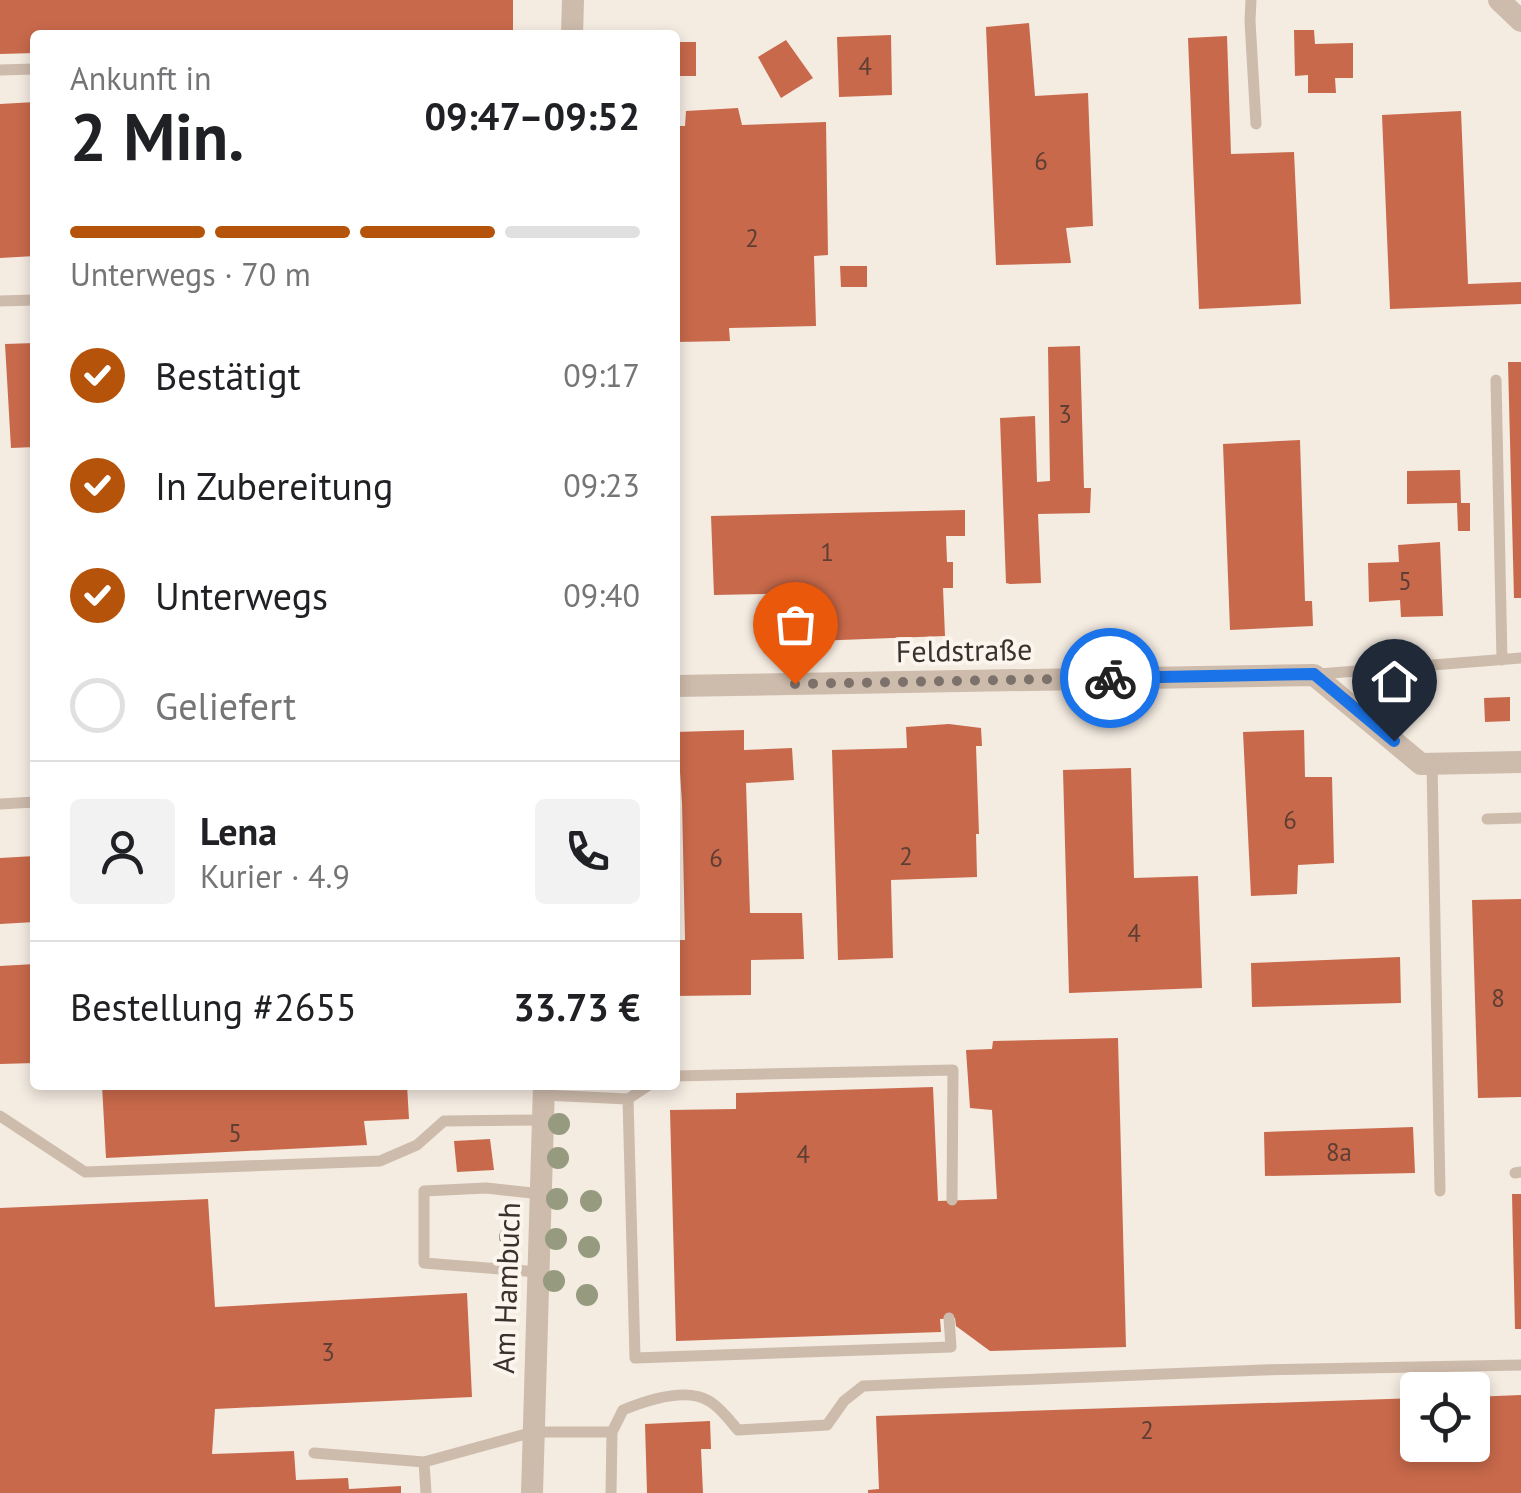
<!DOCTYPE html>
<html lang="de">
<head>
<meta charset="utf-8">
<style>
  body { margin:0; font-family:"PT Sans",sans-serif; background:#f2f2f2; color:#202124; height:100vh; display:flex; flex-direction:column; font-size:38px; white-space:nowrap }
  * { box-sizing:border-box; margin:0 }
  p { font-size:32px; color:#757577 }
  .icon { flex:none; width:55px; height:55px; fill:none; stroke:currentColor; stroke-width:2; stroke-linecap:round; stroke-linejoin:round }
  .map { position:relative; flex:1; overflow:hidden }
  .details { position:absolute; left:30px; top:30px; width:650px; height:1060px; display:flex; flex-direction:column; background:#fff; border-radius:10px; box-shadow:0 5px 15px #0003 }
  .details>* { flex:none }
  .buttons { position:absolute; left:1400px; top:1372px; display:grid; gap:20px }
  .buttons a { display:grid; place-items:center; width:90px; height:90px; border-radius:10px; background:#fff; box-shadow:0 5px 15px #0003; font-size:50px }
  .pin { position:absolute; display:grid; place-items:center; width:85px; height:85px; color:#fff; margin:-102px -42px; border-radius:50% 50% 50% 0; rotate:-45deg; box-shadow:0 0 10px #0007 }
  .pin .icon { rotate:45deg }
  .courier { position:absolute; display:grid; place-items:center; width:100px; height:100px; margin:-50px; border:8px solid #1a73e8; border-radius:50%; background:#fff; color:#222; box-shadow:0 2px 12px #0007 }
  .headline em { font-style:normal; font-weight:700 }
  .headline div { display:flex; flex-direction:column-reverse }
  .headline { display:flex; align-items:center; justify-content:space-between; height:170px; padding:0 40px }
  h1 { font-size:65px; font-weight:700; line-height:75px }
  .bar { display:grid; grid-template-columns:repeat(4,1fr); gap:15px 10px; align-content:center; height:120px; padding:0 40px }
  .bar i { height:12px; border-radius:8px; background:#e0e0e0 }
  .bar .current { background:#b45309 }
  .bar p { grid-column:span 4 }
  .line { display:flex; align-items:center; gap:25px; padding:0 40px; border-top:2px solid #e0e0e0 }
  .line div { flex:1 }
  .round { display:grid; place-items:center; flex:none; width:105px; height:105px; border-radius:10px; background:#f2f2f2 }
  ol { padding:0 40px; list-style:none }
  li { display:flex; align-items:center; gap:30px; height:110px }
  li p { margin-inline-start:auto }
  li .icon { padding:10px; border-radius:50%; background:#b45309; color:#fff; stroke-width:4 }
  li:last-child { color:#757577 }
  li i { width:55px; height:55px; border:5px solid #e0e0e0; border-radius:50% }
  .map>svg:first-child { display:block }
</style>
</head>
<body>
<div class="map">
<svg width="1521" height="1493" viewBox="0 0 1521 1493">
  <rect width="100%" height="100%" fill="#f4ebe1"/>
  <path fill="#c8694b" d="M0,0h513v35h-478v18l-35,1z
    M1029,23l6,73 53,-3 5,133 -27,2 5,35 -75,2 -10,-238z
    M1294,30h20l1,14 38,-1v35h-18l1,15h-28v-18l-13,1z
    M891,35l1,60 -53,2 -2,-60z
    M1227,36l4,118 63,-2 7,152 -102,5 -11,-271z
    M786,40l27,38 -32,20 -23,-41z
    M675,42h21v34h-21z
    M35,102v154l-35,2v-154z
    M738,108l4,17 84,-3 2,133 -14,1 2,70 -87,2 1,13 -55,1v-216h10l1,-15z
    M1461,111l7,173 53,-2v22l-131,5 -8,-194z
    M840,266h27v21h-26z
    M35,343v104l-24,1 -6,-104z
    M1080,346l4,142h7l-1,25 -52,1 3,69 -31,1 -4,-1 -6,-165 35,-2 2,66 13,-1 -2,-134z
    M1508,362h13v236h-7z
    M1300,440l5,161h7l1,25 -83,4 -7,-186z
    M1460,470l1,33h9v28h-12l-1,-28 -50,1v-33z
    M965,510v26h-19l1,26h6v26h-10l2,48 -131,5 -2,-48 -98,2 -3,-79z
    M1440,542l3,74 -42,1 -1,-17 -31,2 -1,-39 31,-1 -1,-17z
    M1510,697v24l-25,1 -1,-24z
    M949,724l32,4 1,18h-6l3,88h-3l1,43 -86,3 2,78 -55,2 -6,-210 75,-2 -1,-21z
    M744,730v20l48,-2 2,32 -48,3 4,130h52l2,46 -53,1v35l-76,1v-56h10l-3,-137 -3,-47 -4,1v-25z
    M1304,730l1,47h27l2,86 -36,2 -1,29 -46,2 -8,-164z
    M1131,768l3,110 64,-2 4,112 -133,5 -6,-223z
    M35,856v66l-35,2v-66z
    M1521,899v198l-43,1 -6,-198z
    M1400,957l1,46 -149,4 -1,-44z
    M35,964v99l-35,1v-98z
    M1118,1038l8,309 -136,4 -34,-25 -1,-8 -15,1 1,13 -265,9 -6,-231 66,-1v-16l197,-6 5,114 59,-2 -5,-89 -22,-2 -4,-58 26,-1 1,-8z
    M102,1085h305l2,34 -45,2 3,24 -261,13z
    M1413,1127l2,46 -150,3 -1,-44z
    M490,1139l4,31 -37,2 -3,-31z
    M1512,1194h9v135h-6z
    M208,1199l7,108 252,-14 5,104 -257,12 -3,45 82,-3 2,29 52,-2 1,11 52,-3v7h-401v-285z
    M1521,1395v98h-653v-3l11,-1 -3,-73 542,-18v47h54v-48z
    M710,1421l1,28h-10l2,44h-56l-2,-69z"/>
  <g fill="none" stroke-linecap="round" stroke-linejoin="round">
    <path stroke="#cdbbac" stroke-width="11" d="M1251,0l-1,21 6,103
      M0,70l35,-1
      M0,301l35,-1
      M1496,380l6,280
      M1319,674l202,-16
      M1432,763l8,428
      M0,804l35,-2
      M1487,819l34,-1
      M675,1076l278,-6 -1,130
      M544,1095l84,4 7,259 316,-11 -2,-29
      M628,1099l21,-14
      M0,1116l85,56 295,-11 37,-16 27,-24 99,-1
      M1515,1173l6,-1
      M538,1272l-114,-9v-72l62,-3 55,6
      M612,1432l11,-22c22,-9 63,-23 86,-9 11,6 21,20 29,29l89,-5 17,-24 19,-15 400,-16 258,-5
      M314,1453l110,9
      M426,1493l-2,-31 109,-30h79l-1,61"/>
    <path stroke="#cdbbac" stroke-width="22" d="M1499,0l22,21
      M572,35l1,-35
      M675,686l639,-11 107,89 100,-2
      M532,1493l12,-408"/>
  </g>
  <g fill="#969b7f">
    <circle cx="559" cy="1124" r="11"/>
    <circle cx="558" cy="1158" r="11"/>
    <circle cx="557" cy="1199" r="11"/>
    <circle cx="591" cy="1201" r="11"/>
    <circle cx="510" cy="1237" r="11"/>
    <circle cx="556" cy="1239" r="11"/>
    <circle cx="589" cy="1247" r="11"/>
    <circle cx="554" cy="1281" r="11"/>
    <circle cx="587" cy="1295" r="11"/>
  </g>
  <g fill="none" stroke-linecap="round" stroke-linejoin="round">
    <path stroke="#7c716b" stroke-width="10" stroke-dasharray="0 18" d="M795,684l315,-6"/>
    <path stroke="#1a73e8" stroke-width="12" d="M1110,678l204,-4 80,67"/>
  </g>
  <g text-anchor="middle" stroke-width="8" stroke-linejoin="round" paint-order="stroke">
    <g font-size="25" fill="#5e3e33">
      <text x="865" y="75">4</text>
      <text x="1041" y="170">6</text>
      <text x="752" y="247">2</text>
      <text x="1065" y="423">3</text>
      <text x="827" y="561">1</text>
      <text x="1405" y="590">5</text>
      <text x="1290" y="829">6</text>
      <text x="906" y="865">2</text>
      <text x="716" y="867">6</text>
      <text x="1134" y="942">4</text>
      <text x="1498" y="1007">8</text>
      <text x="235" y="1142">5</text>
      <text x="1339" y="1161">8a</text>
      <text x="803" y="1163">4</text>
      <text x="328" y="1361">3</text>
      <text x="1147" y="1439">2</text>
    </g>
    <g font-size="30" fill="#3b302b" stroke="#fbf5ee">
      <text transform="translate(964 651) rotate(-1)" y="10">Feldstraße</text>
      <text transform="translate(507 1288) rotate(-88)" y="10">Am Hambuch</text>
    </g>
  </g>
</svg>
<div class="buttons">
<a><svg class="icon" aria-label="locate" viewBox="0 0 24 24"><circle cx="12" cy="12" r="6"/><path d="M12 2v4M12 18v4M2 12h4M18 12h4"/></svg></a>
</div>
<div class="pin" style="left:795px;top:684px;background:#ea580c"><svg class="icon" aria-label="bag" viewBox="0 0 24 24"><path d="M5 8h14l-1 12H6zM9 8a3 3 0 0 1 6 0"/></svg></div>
<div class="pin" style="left:1394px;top:741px;background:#1f2937"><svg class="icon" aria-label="home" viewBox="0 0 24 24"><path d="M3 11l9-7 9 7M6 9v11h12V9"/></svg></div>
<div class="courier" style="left:1110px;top:678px"><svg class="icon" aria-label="bike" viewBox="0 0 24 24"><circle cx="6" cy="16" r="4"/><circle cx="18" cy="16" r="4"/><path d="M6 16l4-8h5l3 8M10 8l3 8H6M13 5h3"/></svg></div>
<section class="details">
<div class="headline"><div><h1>2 Min.</h1><p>Ankunft in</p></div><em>09:47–09:52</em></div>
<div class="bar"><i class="current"></i><i class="current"></i><i class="current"></i><i></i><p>Unterwegs · 70 m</p></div>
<ol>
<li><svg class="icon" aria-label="check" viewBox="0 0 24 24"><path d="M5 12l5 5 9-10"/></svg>Bestätigt<p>09:17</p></li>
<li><svg class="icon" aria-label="check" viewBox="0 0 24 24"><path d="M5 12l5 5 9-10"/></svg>In Zubereitung<p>09:23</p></li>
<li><svg class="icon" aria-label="check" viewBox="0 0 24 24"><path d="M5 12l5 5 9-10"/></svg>Unterwegs<p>09:40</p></li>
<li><i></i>Geliefert</li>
</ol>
<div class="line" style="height:180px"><a class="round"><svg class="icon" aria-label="person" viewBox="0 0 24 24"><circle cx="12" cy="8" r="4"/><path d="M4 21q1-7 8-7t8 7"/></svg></a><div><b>Lena</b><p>Kurier · 4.9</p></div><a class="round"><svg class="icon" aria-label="phone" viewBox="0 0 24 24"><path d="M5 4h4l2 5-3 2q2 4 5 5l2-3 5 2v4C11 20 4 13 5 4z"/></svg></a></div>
<div class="line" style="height:130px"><div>Bestellung #2655</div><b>33.73 €</b></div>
</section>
</div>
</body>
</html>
